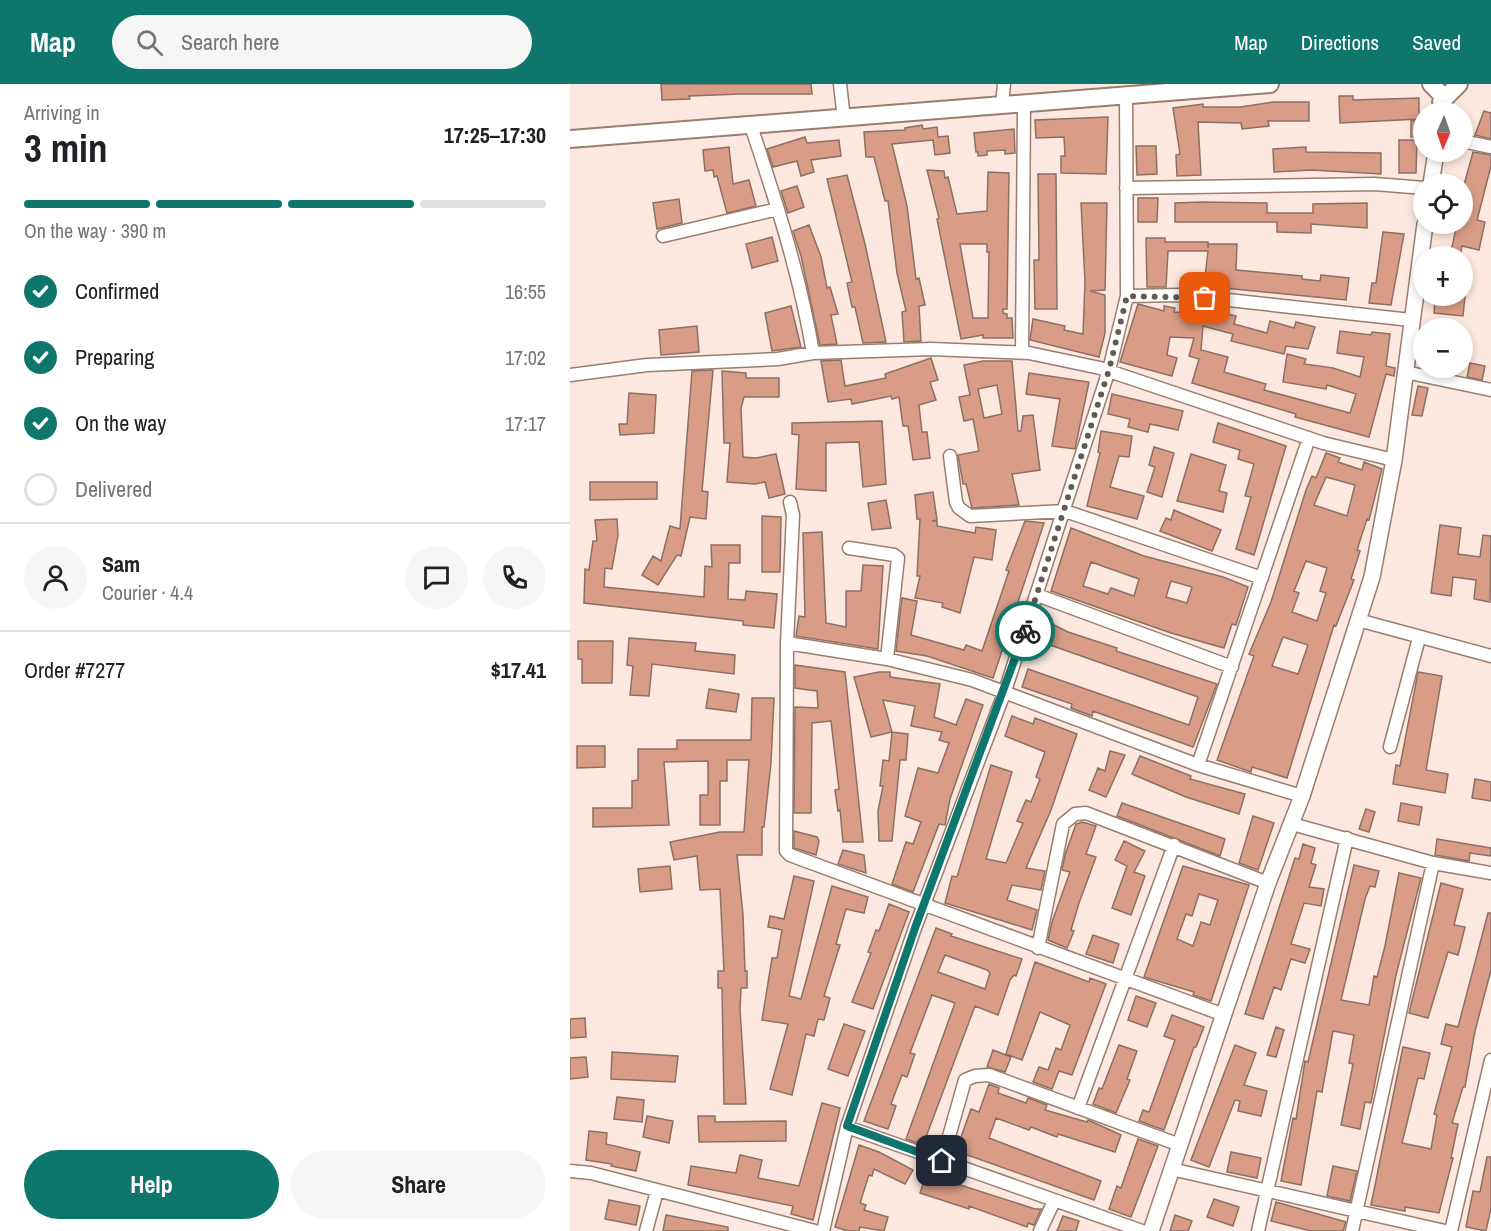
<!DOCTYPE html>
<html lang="en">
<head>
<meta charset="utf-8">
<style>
  body { margin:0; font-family:"Archivo Narrow",sans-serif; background:#f6f6f6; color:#202124; height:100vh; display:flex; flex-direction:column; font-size:22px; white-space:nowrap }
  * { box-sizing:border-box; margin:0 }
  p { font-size:20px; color:#757577 }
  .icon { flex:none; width:33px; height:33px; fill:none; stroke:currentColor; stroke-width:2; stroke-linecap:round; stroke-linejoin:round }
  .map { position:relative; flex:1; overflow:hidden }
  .sheet { display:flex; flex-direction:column; background:#fff; width:570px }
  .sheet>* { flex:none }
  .needle { width:39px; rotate:182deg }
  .controls { position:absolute; left:843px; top:18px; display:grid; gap:12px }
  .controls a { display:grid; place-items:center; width:60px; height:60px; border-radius:50%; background:#fff; box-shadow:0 3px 9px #0003; font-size:30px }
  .pin { position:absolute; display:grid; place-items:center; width:51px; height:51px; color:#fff; margin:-26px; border-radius:12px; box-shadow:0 3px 9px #0006 }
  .courier { position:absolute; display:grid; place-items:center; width:60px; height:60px; margin:-30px; border:4px solid #0f766e; border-radius:50%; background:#fff; color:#222; box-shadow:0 2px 8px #0007 }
  .summary em { font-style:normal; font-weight:700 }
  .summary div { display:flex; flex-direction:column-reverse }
  .summary { display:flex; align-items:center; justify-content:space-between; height:102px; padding:0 24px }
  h1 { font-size:39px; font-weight:700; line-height:45px }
  .bar { display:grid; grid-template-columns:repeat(4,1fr); gap:9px 6px; align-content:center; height:72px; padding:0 24px }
  .bar i { height:8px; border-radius:4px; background:#e0e0e0 }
  .bar .active { background:#0f766e }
  .bar p { grid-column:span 4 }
  .line { display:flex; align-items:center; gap:15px; padding:0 24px; border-top:2px solid #e0e0e0 }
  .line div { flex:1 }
  .round { display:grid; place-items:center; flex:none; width:63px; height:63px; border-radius:32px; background:#f6f6f6 }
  ol { padding:0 24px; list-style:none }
  li { display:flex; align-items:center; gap:18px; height:66px }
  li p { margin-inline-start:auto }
  li .icon { padding:6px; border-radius:50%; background:#0f766e; color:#fff; stroke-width:4 }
  li:last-child { color:#757577 }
  li i { width:33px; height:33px; border:3px solid #e0e0e0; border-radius:50% }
  .button { display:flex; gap:12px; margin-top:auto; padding:12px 24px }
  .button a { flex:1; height:69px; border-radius:36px; background:#0f766e; color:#fff; font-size:24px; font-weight:700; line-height:69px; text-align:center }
  .button a+a { background:#f6f6f6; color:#202124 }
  header { display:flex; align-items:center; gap:36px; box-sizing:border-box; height:84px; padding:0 30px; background:#0f766e; color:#fff }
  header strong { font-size:28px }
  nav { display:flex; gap:33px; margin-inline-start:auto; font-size:21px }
  .search { width:420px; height:54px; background:#f6f6f6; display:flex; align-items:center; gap:15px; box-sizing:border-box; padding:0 21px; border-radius:33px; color:#757577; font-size:22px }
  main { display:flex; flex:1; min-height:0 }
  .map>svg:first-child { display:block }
</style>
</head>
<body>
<header>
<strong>Map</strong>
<div class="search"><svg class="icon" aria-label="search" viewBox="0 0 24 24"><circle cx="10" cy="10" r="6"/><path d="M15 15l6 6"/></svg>Search here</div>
<nav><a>Map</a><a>Directions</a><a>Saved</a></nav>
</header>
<main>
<section class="sheet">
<div class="summary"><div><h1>3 min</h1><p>Arriving in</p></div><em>17:25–17:30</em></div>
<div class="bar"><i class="active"></i><i class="active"></i><i class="active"></i><i></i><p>On the way · 390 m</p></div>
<ol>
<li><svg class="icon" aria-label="check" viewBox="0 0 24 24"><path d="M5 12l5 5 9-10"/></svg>Confirmed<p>16:55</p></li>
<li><svg class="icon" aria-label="check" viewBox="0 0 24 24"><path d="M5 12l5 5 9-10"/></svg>Preparing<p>17:02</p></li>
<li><svg class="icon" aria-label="check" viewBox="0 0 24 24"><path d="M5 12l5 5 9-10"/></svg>On the way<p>17:17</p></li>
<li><i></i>Delivered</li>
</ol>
<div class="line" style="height:108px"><a class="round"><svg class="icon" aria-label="person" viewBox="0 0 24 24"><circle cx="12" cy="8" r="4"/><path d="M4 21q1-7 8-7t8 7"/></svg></a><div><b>Sam</b><p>Courier · 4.4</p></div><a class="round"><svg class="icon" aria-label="chat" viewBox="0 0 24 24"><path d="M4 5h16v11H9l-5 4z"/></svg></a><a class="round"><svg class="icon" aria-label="phone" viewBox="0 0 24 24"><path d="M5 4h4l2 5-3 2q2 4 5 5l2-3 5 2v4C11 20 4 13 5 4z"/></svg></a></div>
<div class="line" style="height:78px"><div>Order #7277</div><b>$17.41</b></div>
<div class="button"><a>Help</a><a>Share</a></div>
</section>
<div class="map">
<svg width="921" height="1147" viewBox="0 0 921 1147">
  <rect width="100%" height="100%" fill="#fce8de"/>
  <path fill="#d99d87" stroke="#8e6f64" stroke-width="1.5" fill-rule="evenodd" d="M91,0h150l1,10h-72l-51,2 1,3 -28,1z
    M769,12h14v4l66,-2v21l-79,4z
    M704,18h35v19h-41l1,5 -27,3 -1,-6 -43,-1 3,53 -24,1 -1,-21 4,-1 -7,-46 30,-4v3h37z
    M914,27l7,2v26l-16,-4z
    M538,33l-2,57 -45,-1v-17h4l-1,-19 -28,1 -1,-18z
    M854,36v17h-13v-16z
    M352,41l1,4 14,-2 1,10 10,-1 2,17 -15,2 -2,-15 -41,4 15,62 9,73 3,-1 6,27 -6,1 2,35 -17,1 -2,-30 4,-1 -9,-38 -9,-72h-3l-11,-44h-8l-2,-25 41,-2v-2z
    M444,45l1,24 -10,1v-4l-18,1v4l-9,1v-4h-2l-2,-19z
    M235,53l2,6 32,-3 2,16 -30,4 3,12 -13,4 -4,-15 -24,6 -6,-18z
    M829,56h18l-1,33h-17z
    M566,62h20l1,28 -20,1z
    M159,63l4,37 16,-4 7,26 -29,7 -10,-37 -3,1 -1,-7 -8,1 -2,-21z
    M736,63v5l75,1v21l-69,-4 -38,2 -1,-23z
    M903,68l18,3v11l-14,54 8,2 -6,28 -17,-4 -2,10h-10l7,-32h5v-32z
    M357,86l17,1 1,7 3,-1 9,37 30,-3 1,-39 21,1 -2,136h-4v4l4,1v4h5l1,20h-30v-3l-22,4 -24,-120 2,-1zM390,160h27v8h2l-1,66h-15z
    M468,90h18l1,135h-22l-1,-49h5z
    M277,91l18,69 21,98 -23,1 -8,-36h-3l-5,-24 5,-1 -25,-103z
    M227,102l7,21 -16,6 -7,-22z
    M568,114h20l-1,24h-19z
    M109,115l3,24 -25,6 -4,-26z
    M631,118l66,1v10h46v-9l54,-1v25l-56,-4v9l-34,-1v-10h-102v-19z
    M511,119h26l-2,87 -15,1 15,4v38l-6,24 -69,-17 3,-21 32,7 -1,4 19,4 2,-52z
    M239,141l12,32 6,31 3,-1 8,27 -7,1 6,29 -17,1 -19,-89 -8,-25z
    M813,148l21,2 -13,71 -22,-2 3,-20h4z
    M202,153l6,24 -26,7 -6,-24z
    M576,154h19v4h43v6v-4h29l-1,26 66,6v3l18,2 1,-6 28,3 -3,22 -142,-14 4,-35h-40l-2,36h-19z
    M865,212h30l-2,20 -29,-3z
    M568,220l26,7v-5l11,2 -1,4 36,2 1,-4 25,6 -2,8 33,9 3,-12 24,7 2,-6 19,5 -7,22 -22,-3 -2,8 -53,-13 2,-7 -30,-8 -2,24 27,7 -4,15 42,12 -2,6 86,23 6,-19 -29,-9 -1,4 -43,-7 4,-28 19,5 -2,5 29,4 27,9 4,-20 -27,-4 3,-22 31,4 1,-3 18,2 -4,32 9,2 -1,8 -8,-2 -17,63 -74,-20 1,-3 -104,-31 7,-24 -10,-3 5,-18 -24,-1 -3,18 10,3 -5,18 -52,-14z
    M221,222l10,41 -29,4 -7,-38z
    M127,242l2,26 -38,3 -2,-25z
    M361,274l7,22 -8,2 6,18 -17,5 3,27h5l3,26 -17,2 -5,-34h-5l-4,-29 -7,2 -1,-3 -39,8 -1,-5 -23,3 -7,-41 20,-1 4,26 41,-8 -1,-4z
    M413,277h29l6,70h3l2,-15 10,-1 7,55 -28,4 7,31 -47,3 -6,-24h-3l-5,-29 21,-4 -6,-32 -9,2 -5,-24 11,-2 -6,-30zM427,301l5,29 -18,4 -6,-29z
    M900,279l15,3 -3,14 -15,-3z
    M143,286l-11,121 6,1 -2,27 -16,-2 -9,39 -4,-1 -19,30 -16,-10 11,-19 8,5 9,-35 10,3 12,-158z
    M152,287l24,2v5h33v19h-35l-3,11 2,49 13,1 20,-4 9,40 -16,4 -4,-16 -10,2 -28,-2 3,-39h-6z
    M459,289l60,9 -14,67 -23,-3 8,-47 -34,-5z
    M848,302l10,2 -6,28 -10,-1z
    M59,309l27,2 -2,38 -34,2 -1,-11h8z
    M542,310l71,17 -5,19 -28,-6 -2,8 -20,-5 2,-8 -22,-5z
    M312,337l4,63 -23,3 -4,-45 -33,1v48l-30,-2 3,-54 -7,-1v-11z
    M648,339l68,23 -32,109 -18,-6 15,-52 -6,-1 9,-32 -16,-5 2,-9 -27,-8z
    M531,347l31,5 -3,21 -10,-1 -9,31 34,9 -7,23 -50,-13 13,-53 -2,-1z
    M584,363l20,6 -12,44 -15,-5 8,-25 -6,-2z
    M756,369l14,5 -2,4 24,8 2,-8 18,7 -13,51 -2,-1 -10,31 3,1 -9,28 3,1 -18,46 -2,-1 -47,153 -35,-11 -1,5 -34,-12 37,-104 -5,-2 22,-52 35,-112 6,-14 4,2zM756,393l29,8 -8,31 -33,-11zM736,477l21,7 -7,23 6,2 -9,28 -25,-9 7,-19 -5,-2zM713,553l25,8 -10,29 -26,-8z
    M621,370l35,11 -7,26 8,2 -4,19 -46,-11z
    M20,398h67v17l-67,1z
    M363,408l4,28 -5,1h5v5l38,7 1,-6 20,3 -4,30 -18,-3 -14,56 -18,-6 1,-4 -28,-5 5,-22h-3l3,-57h-3l-2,-24z
    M316,416l5,28 -19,2 -4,-27z
    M604,426l47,20 -9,21 -52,-20 6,-13 5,2z
    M192,432l19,1 -1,55h-18z
    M47,435l1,16 -6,34 -7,-1 -1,19 100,10 1,-31 7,1 -1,-22h29v18h-11l-1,36 17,1 1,-9 31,3 -3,34 -31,-3v-4l-159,-18 1,-34 4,1 4,-29h4l-2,-21z
    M455,437l19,2 -51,155 -66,-22 -31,-5 6,-53 15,3 -6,34 53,15 2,-5 16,6 27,-80 -3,-1z
    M870,441l21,3 -3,26 22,3 3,-22 8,1 -1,66 -16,-3 2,-19 -23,-3 -2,19 -20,-3z
    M501,444l73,28 79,21 25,10 -12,38 -4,-1 -8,24 -53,-15 -120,-42zM521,478l48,17 -5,17 -23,-8 -3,6 -25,-8zM601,497l21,6 -5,16 -21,-6z
    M252,448l4,91 20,4v-36h15l2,-26 20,1 -5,83 -82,-13 3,-20 6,1 -2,-84z
    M472,535l26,13 49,16 -1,3 101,33 -24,63 -100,-36 -1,5 -21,-8 1,-4 -50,-17 6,-18 161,56 9,-28 -165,-58z
    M59,554l67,5 -1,8 40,4 -1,19 -82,-10 -3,32 -19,-1 3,-29 -6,-1z
    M8,557h35l-1,42h-30v-24h-4z
    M225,581l50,7 18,170h-20l-3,-32 -2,1 -3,-21 4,-1 -8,-68 -19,2 -1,90h-17l1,-106 23,1 -1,-17 -22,-3z
    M309,588h11v5l50,7 -6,33 22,8 10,-26 17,6 -33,94 -5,26 -6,-1 -26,68 -21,-8 14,-42 7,2 8,-22 -16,-6 13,-48 20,5 11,-30 -10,-3 3,-8 -31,-6 4,-20 -32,-6 9,32 -21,5 -17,-60z
    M848,588l24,4 -16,94 22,4 -3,19 -52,-9 3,-19 4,1z
    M139,605l30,5 -3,18 -30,-4z
    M182,614h22l-3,65 -7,64h-2v28h-25l6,60 2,56h2v17h-6l-1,21 6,95h-22l-2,-116h-4v-17h6l-4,-82 -20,1 -3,-34 -23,4 -4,-18 50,-10h24l5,-72h-22v21h-7v44h-20v-30h8v-34l-44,1 5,63 -76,2v-19h39v-27l6,-1v-31h39v-9h74z
    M442,632l21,8 2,-6 42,16 -26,76 -25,58 19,3 -4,19 -29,-5 -5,15 30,10 -5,20 -87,-27 7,-27 5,1 34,-112 21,7 -26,87 20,4 17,-40 -6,-2 9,-21 5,2 9,-23 -4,-2 9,-25 -40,-16z
    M322,648l16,2 -2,26h-6l-8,81h-13l-1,-30 5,-25h-3l3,-26 6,1z
    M7,662h28v21l-28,1z
    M540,667l15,4 -19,42 -17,-7 9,-22 7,3z
    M570,672l51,20 -1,3 55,15 -6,20 -53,-17 -54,-23z
    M905,695l16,3v19l-19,-3z
    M552,719l103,36 -5,17 -103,-40z
    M831,719l21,4 -3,18 -21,-4z
    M796,725l9,3 -6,20 -10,-3z
    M683,732l21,7 -16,47 -19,-7z
    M512,738l14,4 -10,28 10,3 -17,46 -8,27 3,1 -7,17 -19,-8 4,-18 18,-50 -8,-2 3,-15 11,-31z
    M224,747l23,6 2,4 -3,14 -22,-7z
    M867,755l54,9v8l-21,-3 -1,8 -34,-6z
    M554,757l21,10 -11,21 11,4 -14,39 -19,-7 15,-42 -12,-6z
    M733,760l12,4 -4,15 5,2 -7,22 15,2 -3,17 -17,-3 -13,41 19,5 -5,14 -14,-4 -10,31 -7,-3 -11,32 -18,-5 50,-156 4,1z
    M273,766l21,5 2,18 -28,-9z
    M784,781l25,6 -4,16 -5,-1 -5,13 -24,101 28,5 5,-29 3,1 8,-31 14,-73 22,5 -25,97 -25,128 -6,-1 -5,27 -19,-4 12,-61 -4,-1 5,-28 -21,-4 -11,61 -5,-1 -16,94 -20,-4 12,-63 3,1 9,-58 3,1z
    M100,782l2,23 -32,3 -2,-23z
    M613,782l66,19 -38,116 -18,-6 1,-3 -50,-15zM629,810l19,6 -8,25 -9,-3 -8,24 -16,-7 9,-25 6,2z
    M224,792l20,5 -25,115 12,3 31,-113 36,11 -4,16 -18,-4 -10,35 4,1 -16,51 6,2 -6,22 -6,-1 -4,17 -8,-2 -14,61 -22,-6 18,-65 -26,-4 10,-62h5l5,-28 -14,-3 2,-11 14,3z
    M871,799l22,6 -9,36 11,2 -7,28 -10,-3 -20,66 -19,-5z
    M319,820l20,8 -36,97 -21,-7 19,-49 -3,-1 8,-22 3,1z
    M918,829h3v57l-16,61 -10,56h-2l-11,36 6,1 -7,34h2l-14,55 -34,-6v4l-34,-6 32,-158 27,6 -6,26 -6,-1 -16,65 29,6 6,-34 -3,-1 18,-67 -11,-3 5,-20 12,3z
    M366,844l16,6 -1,2 71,23 -6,17 -2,-1 -4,5 -12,35 -23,-9 -52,139 -17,-6 49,-136 -23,-8 -22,58 5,1 -8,23 -5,-2 -11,29 5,2 -8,23 -24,-8zM375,871l42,15 3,3 -5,16 -47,-17z
    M523,851l26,9 -6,19 -27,-9z
    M465,878l54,20 1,-4 16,6 -34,91 -13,-4 -7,18 -19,-7 6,-15 9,3 8,-22 5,2 9,-25 -30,-13 -18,48 -16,-6z
    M566,912l20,7 -9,24 -19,-7z
    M602,931l32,12 -8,20h-2l-30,83 -25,-9 4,-11 6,2 26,-72 -11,-4z
    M15,934l1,19 -16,1v-19z
    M274,940l21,7 -17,45 -20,-7z
    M706,943l8,3 -8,27 -9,-2z
    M549,961l18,6 -10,28 3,1 -14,33 -23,-9 6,-16 3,1z
    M665,961l21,8 -12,32 23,6 -6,25 -23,-5 2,-10 -5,-1 -26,67 -18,-7z
    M423,966l18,7 -6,15 -18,-5z
    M42,968l66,4 -3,26 -64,-3z
    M16,973l2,20 -18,2v-21z
    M419,1000l10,4 -1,5 28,10 2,-5 19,7 -2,5 42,12 1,-2 33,15 -6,17 -57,-18 -1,3 -26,-10 -2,3 -33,-12 -7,20 112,43 -7,19 -138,-49 15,-42 8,3z
    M47,1013l27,3 -2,22 -28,-3z
    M252,1019l18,5 -27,112 -22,-6 2,-8 -105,-21 3,-19 45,7 4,-18 22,5 -4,18 41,8z
    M77,1032l26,5 -4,22 -26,-6z
    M128,1032h17v6l71,-1v20l-87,1z
    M19,1047l18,2 -1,11 34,8 -4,19 -25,-5 1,-2 -26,-4z
    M568,1055l20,7 -27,71 -22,-8 8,-23 4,2z
    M289,1061l20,7 34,18 -8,14 -31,-15 -2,7 -3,-1 -9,28 6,2 -2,5 24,7 -4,14 -24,-4 -1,4h-11l-13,-4z
    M661,1068l30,6 -4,20 -30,-6z
    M917,1073h4v51l-5,23 -20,-4 7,-36 7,1z
    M763,1082l24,5 -7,30 -23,-5z
    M356,1090l109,35h6l-7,16 -6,-2 -1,4 -58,-21v3l-49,-16z
    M644,1115l25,8 -6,19 -26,-9z
    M39,1116l31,6 -4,19 -31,-6z
    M706,1118l70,20 -3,9h-32l-40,-10z
    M96,1131l62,12v4h-65z
    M605,1131l17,6 -4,10h-18z
    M493,1132l16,5 -3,10h-19z"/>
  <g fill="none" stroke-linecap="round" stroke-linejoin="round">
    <defs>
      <path id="minor" d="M270,0l4,35
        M432,21l2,-21
        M181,42c25,75 49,149 62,227
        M892,57l29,6
        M556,104l249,-4 49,4
        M93,152l115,-27
        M557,212l55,-1 229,25
        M452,268l2,-248
        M835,288l86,18
        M0,291l77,-10 131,-6 35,-6 118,-4 98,4 71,15 223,75 71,17
        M380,372l6,46 3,6 11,8 95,-5 197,67
        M220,418l3,13 -6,128 -1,208 4,4 434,160
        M279,464l45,7 4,3 -11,101
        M467,511l195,72
        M788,536l133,36
        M217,559l100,16 85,21 226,85 104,31
        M820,663l29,-109
        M628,681l111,-327
        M722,740l141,39 58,10
        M468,864l25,-124 12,-10 11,-1 182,70
        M508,1024l96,-263
        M277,1043l295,104
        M372,1077l23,-81 10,-4 14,-1 191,70
        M601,1085l274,62
        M0,1087l21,2 224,58
        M76,1147l11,-40
        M253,1147l24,-104 68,-199 90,-237 104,-321 18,-74 -1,-201
        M470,1147l14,-30
        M688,1147l89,-393
        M782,1147l81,-368
        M881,1147l40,-171"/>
      <path id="tertiary" d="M861,100l5,-32
        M581,1147l117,-348 34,-87 70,-219 22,-117 31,-236"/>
      <path id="secondary" d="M861,0l10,10
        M871,18l18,-18
        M0,55l700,-55"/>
    </defs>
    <use href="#minor" stroke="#9a7d6e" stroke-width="15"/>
    <use href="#tertiary" stroke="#9a7d6e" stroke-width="18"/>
    <use href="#secondary" stroke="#9a7d6e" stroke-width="20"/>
    <use href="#minor" stroke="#fff" stroke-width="12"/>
    <use href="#tertiary" stroke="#fff" stroke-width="15"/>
    <use href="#secondary" stroke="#fff" stroke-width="16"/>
  </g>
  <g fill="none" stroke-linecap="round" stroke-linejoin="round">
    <path stroke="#665952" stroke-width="6" stroke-dasharray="0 10.8" d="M455,547l84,-261 18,-74 78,2"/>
    <path stroke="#0f766e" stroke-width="8" d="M372,1077l-95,-35 68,-198 110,-297"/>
  </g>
</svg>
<div class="controls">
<a><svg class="needle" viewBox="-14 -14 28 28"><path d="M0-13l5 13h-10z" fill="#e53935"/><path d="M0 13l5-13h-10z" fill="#757577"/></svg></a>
<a><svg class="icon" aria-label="locate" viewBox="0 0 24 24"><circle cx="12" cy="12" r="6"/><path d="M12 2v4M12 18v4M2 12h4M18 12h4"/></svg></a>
<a>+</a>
<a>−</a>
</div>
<div class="pin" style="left:635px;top:214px;background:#ea580c"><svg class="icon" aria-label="bag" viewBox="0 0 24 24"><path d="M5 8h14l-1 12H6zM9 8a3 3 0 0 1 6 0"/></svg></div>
<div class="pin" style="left:372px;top:1077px;background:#1f2937"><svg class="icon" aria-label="home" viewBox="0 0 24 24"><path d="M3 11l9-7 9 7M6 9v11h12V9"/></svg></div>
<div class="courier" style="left:455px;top:547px"><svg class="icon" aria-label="bike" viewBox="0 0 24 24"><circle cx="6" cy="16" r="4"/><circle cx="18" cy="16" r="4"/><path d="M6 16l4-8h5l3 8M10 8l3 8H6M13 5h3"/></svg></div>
</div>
</main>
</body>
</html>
